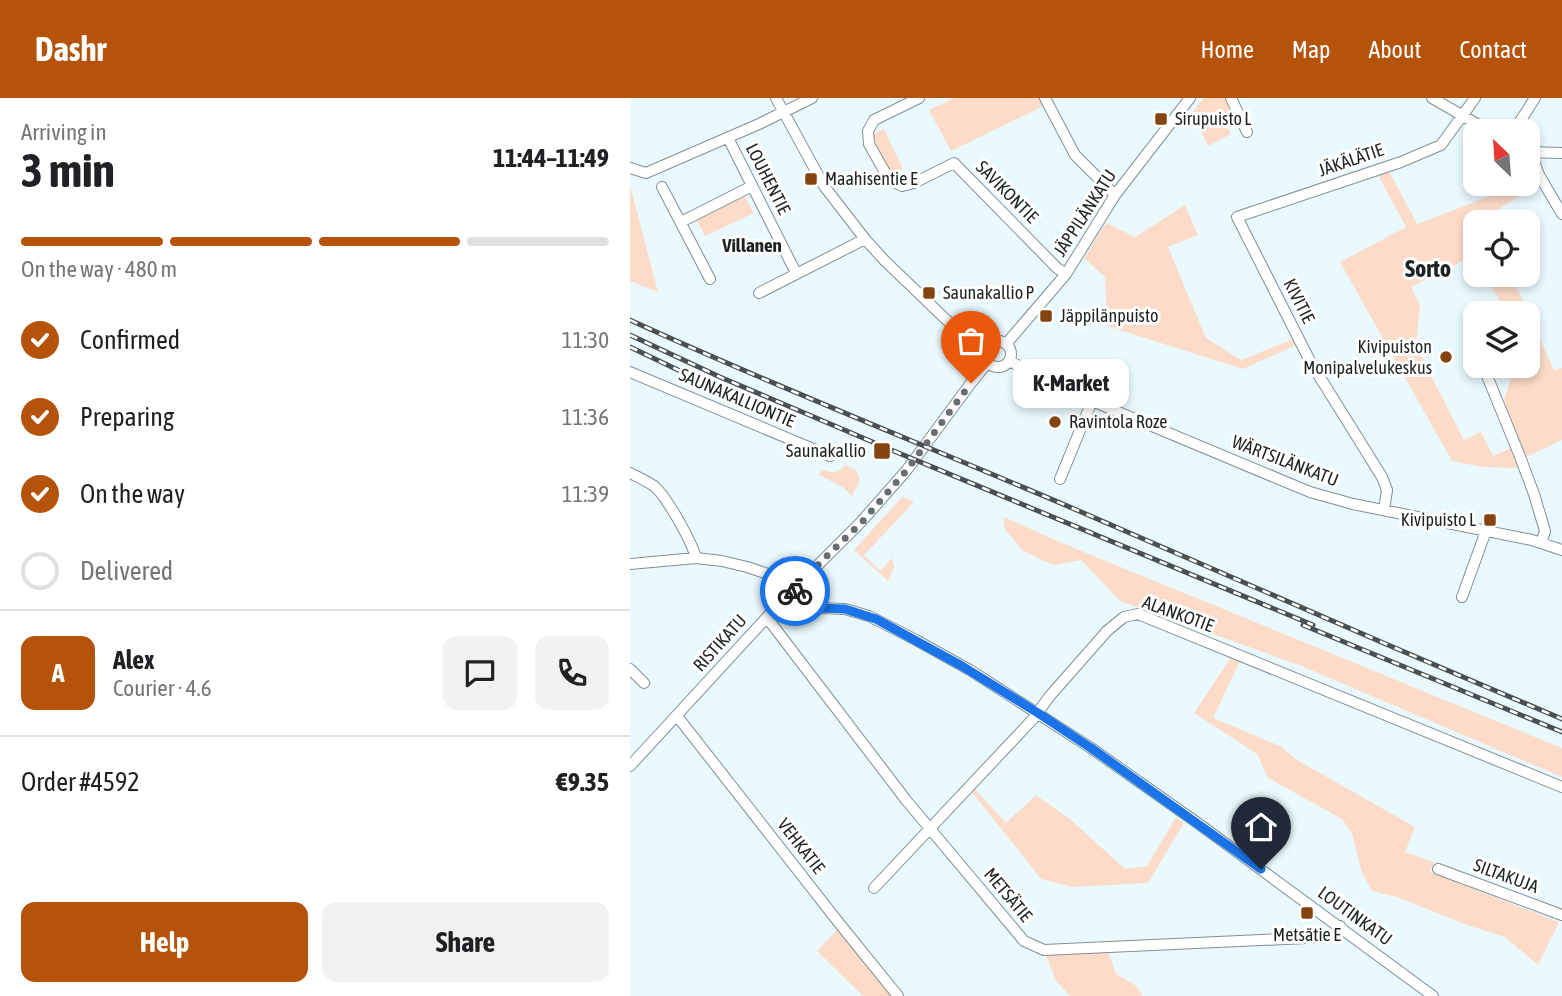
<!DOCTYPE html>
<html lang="en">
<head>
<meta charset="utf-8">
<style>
  body { margin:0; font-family:"Asap Condensed",sans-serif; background:#f2f2f2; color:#202124; height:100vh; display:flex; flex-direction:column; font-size:26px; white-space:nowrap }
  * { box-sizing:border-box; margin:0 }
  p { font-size:23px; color:#757577 }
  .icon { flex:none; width:38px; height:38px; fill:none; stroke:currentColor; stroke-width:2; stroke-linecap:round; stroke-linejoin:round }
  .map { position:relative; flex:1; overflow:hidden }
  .drawer { display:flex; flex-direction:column; background:#fff; width:630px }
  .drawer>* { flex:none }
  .needle { width:46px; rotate:335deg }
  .buttons { position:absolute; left:833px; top:21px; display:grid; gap:14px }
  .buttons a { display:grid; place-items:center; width:77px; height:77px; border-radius:14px; background:#fff; box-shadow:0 4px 10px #0003; font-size:35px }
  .pin { position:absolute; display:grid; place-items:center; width:60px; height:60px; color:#fff; margin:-72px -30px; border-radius:50% 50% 50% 0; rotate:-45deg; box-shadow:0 0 7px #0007 }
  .pin .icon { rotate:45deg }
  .courier { position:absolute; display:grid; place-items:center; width:70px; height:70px; margin:-35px; border:5px solid #1a73e8; border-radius:50%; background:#fff; color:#222; box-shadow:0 2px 9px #0007 }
  .bubble { position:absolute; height:49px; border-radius:14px; background:#fff; box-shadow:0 4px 10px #0003; font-size:23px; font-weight:700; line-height:49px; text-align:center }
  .overview em { font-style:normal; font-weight:700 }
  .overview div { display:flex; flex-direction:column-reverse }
  .overview { display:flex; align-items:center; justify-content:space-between; height:119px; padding:0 21px }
  h1 { font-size:46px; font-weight:700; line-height:52px }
  .bar { display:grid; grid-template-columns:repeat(4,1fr); gap:10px 7px; align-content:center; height:84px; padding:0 21px }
  .bar i { height:9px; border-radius:5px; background:#e0e0e0 }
  .bar .selected { background:#b45309 }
  .bar p { grid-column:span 4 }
  .line { display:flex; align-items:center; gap:18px; padding:0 21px; border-top:2px solid #e0e0e0 }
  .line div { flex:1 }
  .round { display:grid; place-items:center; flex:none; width:74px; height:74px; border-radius:14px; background:#f2f2f2 }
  ol { padding:0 21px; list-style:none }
  li { display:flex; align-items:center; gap:21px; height:77px }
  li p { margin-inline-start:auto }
  li .icon { padding:7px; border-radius:50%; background:#b45309; color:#fff; stroke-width:4 }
  li:last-child { color:#757577 }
  li i { width:38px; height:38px; border:4px solid #e0e0e0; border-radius:50% }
  .primary-button { display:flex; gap:14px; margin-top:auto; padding:14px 21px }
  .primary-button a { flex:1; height:80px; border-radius:14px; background:#b45309; color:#fff; font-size:28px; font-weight:700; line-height:80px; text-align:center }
  .primary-button a+a { background:#f2f2f2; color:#202124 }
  header { display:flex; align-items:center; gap:42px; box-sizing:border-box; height:98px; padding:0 35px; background:#b45309; color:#fff }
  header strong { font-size:33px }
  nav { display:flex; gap:38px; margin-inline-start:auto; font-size:24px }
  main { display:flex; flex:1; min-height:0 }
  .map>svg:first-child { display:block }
</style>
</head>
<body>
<header>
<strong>Dashr</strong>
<nav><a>Home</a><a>Map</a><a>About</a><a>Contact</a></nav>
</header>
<main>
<section class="drawer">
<div class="overview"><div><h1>3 min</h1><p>Arriving in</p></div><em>11:44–11:49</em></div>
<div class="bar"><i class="selected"></i><i class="selected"></i><i class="selected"></i><i></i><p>On the way · 480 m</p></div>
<ol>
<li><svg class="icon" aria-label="check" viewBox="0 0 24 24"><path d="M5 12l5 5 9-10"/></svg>Confirmed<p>11:30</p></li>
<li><svg class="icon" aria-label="check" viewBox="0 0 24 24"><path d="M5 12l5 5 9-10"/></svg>Preparing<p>11:36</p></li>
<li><svg class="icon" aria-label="check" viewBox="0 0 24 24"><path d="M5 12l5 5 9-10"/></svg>On the way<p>11:39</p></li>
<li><i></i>Delivered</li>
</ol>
<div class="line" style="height:126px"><b class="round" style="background:#b45309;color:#fff">A</b><div><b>Alex</b><p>Courier · 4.6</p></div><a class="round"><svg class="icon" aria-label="chat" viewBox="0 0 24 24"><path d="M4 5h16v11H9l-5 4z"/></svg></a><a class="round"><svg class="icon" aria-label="phone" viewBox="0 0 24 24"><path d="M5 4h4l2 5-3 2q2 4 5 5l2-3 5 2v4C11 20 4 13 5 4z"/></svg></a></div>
<div class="line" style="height:91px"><div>Order #4592</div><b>€9.35</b></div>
<div class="primary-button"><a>Help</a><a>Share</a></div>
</section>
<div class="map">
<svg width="932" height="898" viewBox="0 0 932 898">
  <rect width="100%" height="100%" fill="#eaf9fe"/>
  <path fill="#fcdcc9" d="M324,0h86l4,8 -93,45 -22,-41z
    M574,0h25l10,20 -13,7 5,9 -23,12 -16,-33z
    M254,31l19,40 -12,5 -19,-39z
    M759,73l28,53 105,-40h6v-2l6,-3 3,6 -51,32 1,5h-12v41l-10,-3 -54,27 9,18 -4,41 48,94 17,-8 12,24 18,-8 7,20 -36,-1 -30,-6 -112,-199 66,-35 -28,-52z
    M0,87l28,107 -28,-11z
    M113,96l11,19 -49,23 -10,-19z
    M555,107l13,30 -30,12 38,91 35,22 52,-21 3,6 -53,24 -136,-43 -2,-49 -21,-19 22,-35 29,14z
    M854,177h27l43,95 8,-2v72l-38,18 -20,-58 11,-34h13v-53h-21z
    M215,367l11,5 4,10 -8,16 -9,-9 -24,-12 2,-5c10,2 17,5 24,-5z
    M272,399l12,4 -9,11 -41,43 16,16 12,-13 2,9 -6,14 -34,-31z
    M374,419l58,26 500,205v29l-263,-112 -179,-64 -39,-41 -28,5 -30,-14 -19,-23z
    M601,559l9,4 -27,57 67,28 17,14 118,67 -10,25 29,10 -4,10 129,50 -21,43 -33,-28 -41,-13 -67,-27 -25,-6 -11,-21 -9,-37 -10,-14 -74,-41 -11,-24 -63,-41z
    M344,690l32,35 30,-28 34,24 55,50 22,-3 29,-49 8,6 -36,60 -75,4 -32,-8 -70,-88z
    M208,831l53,67h-28l-46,-45z
    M477,850l9,26 19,11 8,11h-73l-14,-15 -12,-31z"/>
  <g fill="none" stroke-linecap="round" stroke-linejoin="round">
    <defs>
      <path id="minor" d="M146,0l48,88 41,53 20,22 73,70 27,19
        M289,0l-45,22 -6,11 1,13 17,30 6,7 10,5 12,-3 40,-20 103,105 9,6
        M415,0l30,57 40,40
        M601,0l16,34
        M802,0l57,33
        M884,33l21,-33
        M98,40l68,135
        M898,54l34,1
        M901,55l8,22 23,39
        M0,70l16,5 113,-49 53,-26
        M32,89l48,92
        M51,124l71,-36
        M129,195l106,-54
        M355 256a13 13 0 1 1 26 0a13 13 0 1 1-26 0Z
        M376,246l60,-70 49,-79 75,-97
        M379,263l83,40 218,91 43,12 179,36 30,10
        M853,268l36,88 15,40 11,37 -4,12
        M0,274l200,84
        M0,375c8,4 17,8 24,13 13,11 38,56 42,72
        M430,381l32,-78
        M754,412l3,-20 -5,-13 -71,-114 -74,-146 164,-55 40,-17 34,-47
        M0,466l66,-6 26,3 25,6 21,7 13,7 30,24 9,3 25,1 24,7 47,24 54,30 121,78 108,76 234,172
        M832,499l24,-66
        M136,520l5,5 135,177 118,141 20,9 284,-13 5,-2 7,-9
        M0,571l14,14
        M47,618l162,207 59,73
        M0,668l150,-163 81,-81 45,-51 65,-88 17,-21
        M808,771l124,46
        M244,790l159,-169 16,-22 58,-66 17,-14 14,-3 424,173"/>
    </defs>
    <use href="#minor" stroke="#818f93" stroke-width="12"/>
    <use href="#minor" stroke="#fff" stroke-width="10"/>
    <defs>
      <path id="rail" d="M0,222c146,67 295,125 442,188 164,71 326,142 490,211
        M0,237l90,42 169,72 424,176
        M0,249l48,23 83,36
        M673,527l259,107"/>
    </defs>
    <use href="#rail" stroke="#495052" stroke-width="5"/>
    <use href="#rail" stroke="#fff" stroke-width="2.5" stroke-dasharray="8" stroke-linecap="butt"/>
  </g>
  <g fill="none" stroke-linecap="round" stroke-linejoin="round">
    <path stroke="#656e70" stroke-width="7" stroke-dasharray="0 12.6" d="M165,493l-2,-2 69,-67 44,-51 65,-88"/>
    <path stroke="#1a73e8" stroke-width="9" d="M165,493l16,14 9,3 25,1 31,10 86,47 76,47 53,35 170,121"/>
  </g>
  <g fill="#854310" stroke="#fff" stroke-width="2.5">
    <rect x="524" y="14" width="14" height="14" rx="3.5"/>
    <rect x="174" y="74" width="14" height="14" rx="3.5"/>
    <rect x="292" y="188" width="14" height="14" rx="3.5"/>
    <rect x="409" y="211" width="14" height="14" rx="3.5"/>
    <circle cx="816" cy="259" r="7"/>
    <circle cx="425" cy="324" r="7"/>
    <rect x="243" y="344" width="18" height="18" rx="3.5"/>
    <rect x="853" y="415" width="14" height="14" rx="3.5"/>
    <rect x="670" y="808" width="14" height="14" rx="3.5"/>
  </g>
  <g text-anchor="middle" stroke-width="6" stroke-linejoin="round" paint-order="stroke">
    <g font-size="18" fill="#1d2324" stroke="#fff" text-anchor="start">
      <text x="545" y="27">Sirupuisto L</text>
      <text x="195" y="87">Maahisentie E</text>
      <text x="313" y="201">Saunakallio P</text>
      <text x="430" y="224">Jäppilänpuisto</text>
      <text x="802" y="255" text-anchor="end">Kivipuiston<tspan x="802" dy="21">Monipalvelukeskus</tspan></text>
      <text x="439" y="330">Ravintola Roze</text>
      <text x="236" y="359" text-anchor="end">Saunakallio</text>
      <text x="846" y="428" text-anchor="end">Kivipuisto L</text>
      <text x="677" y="843" text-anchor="middle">Metsätie E</text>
    </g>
    <g font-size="18" fill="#1d2324" stroke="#fff">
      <text transform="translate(721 62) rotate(-19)" y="6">JÄKÄLÄTIE</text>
      <text transform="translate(138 81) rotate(63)" y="6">LOUHENTIE</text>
      <text transform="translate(377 94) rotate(45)" y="6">SAVIKONTIE</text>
      <text transform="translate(455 115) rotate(-57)" y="6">JÄPPILÄNKATU</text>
      <text transform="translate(669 203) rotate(63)" y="6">KIVITIE</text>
      <text transform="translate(107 300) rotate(23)" y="6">SAUNAKALLIONTIE</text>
      <text transform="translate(655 363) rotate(21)" y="6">WÄRTSILÄNKATU</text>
      <text transform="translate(548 516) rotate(20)" y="6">ALANKOTIE</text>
      <text transform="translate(90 545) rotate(-48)" y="6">RISTIKATU</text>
      <text transform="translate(171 748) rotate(52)" y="6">VEHKATIE</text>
      <text transform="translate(876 778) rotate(20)" y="6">SILTAKUJA</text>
      <text transform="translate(378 797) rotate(50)" y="6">METSÄTIE</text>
      <text transform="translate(725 818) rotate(36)" y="6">LOUTINKATU</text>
    </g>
    <g font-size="19" font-weight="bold" fill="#1d2324" stroke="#fff">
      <text x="122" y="154">Villanen</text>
    </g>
    <g font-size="24" font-weight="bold" fill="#1d2324" stroke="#fff">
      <text x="798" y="179">Sorto</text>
    </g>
  </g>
</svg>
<div class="buttons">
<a><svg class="needle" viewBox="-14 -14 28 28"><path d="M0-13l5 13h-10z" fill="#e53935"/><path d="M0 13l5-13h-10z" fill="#757577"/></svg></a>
<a><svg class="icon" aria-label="locate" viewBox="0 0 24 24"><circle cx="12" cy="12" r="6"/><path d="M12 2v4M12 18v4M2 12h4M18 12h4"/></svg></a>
<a><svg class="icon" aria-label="layers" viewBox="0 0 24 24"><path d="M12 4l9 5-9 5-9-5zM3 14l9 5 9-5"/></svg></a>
</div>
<div class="pin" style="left:341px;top:285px;background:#ea580c"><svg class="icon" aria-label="bag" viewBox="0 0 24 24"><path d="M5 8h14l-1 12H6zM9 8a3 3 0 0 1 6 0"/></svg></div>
<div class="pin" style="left:631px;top:771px;background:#1f2937"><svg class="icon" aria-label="home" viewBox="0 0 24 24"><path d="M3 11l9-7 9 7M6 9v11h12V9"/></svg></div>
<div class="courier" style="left:165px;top:493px"><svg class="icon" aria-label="bike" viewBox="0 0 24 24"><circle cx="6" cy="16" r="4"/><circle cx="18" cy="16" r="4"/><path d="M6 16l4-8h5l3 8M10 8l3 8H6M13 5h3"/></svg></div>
<div class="bubble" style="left:383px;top:261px;width:116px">K-Market</div>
</div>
</main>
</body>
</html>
